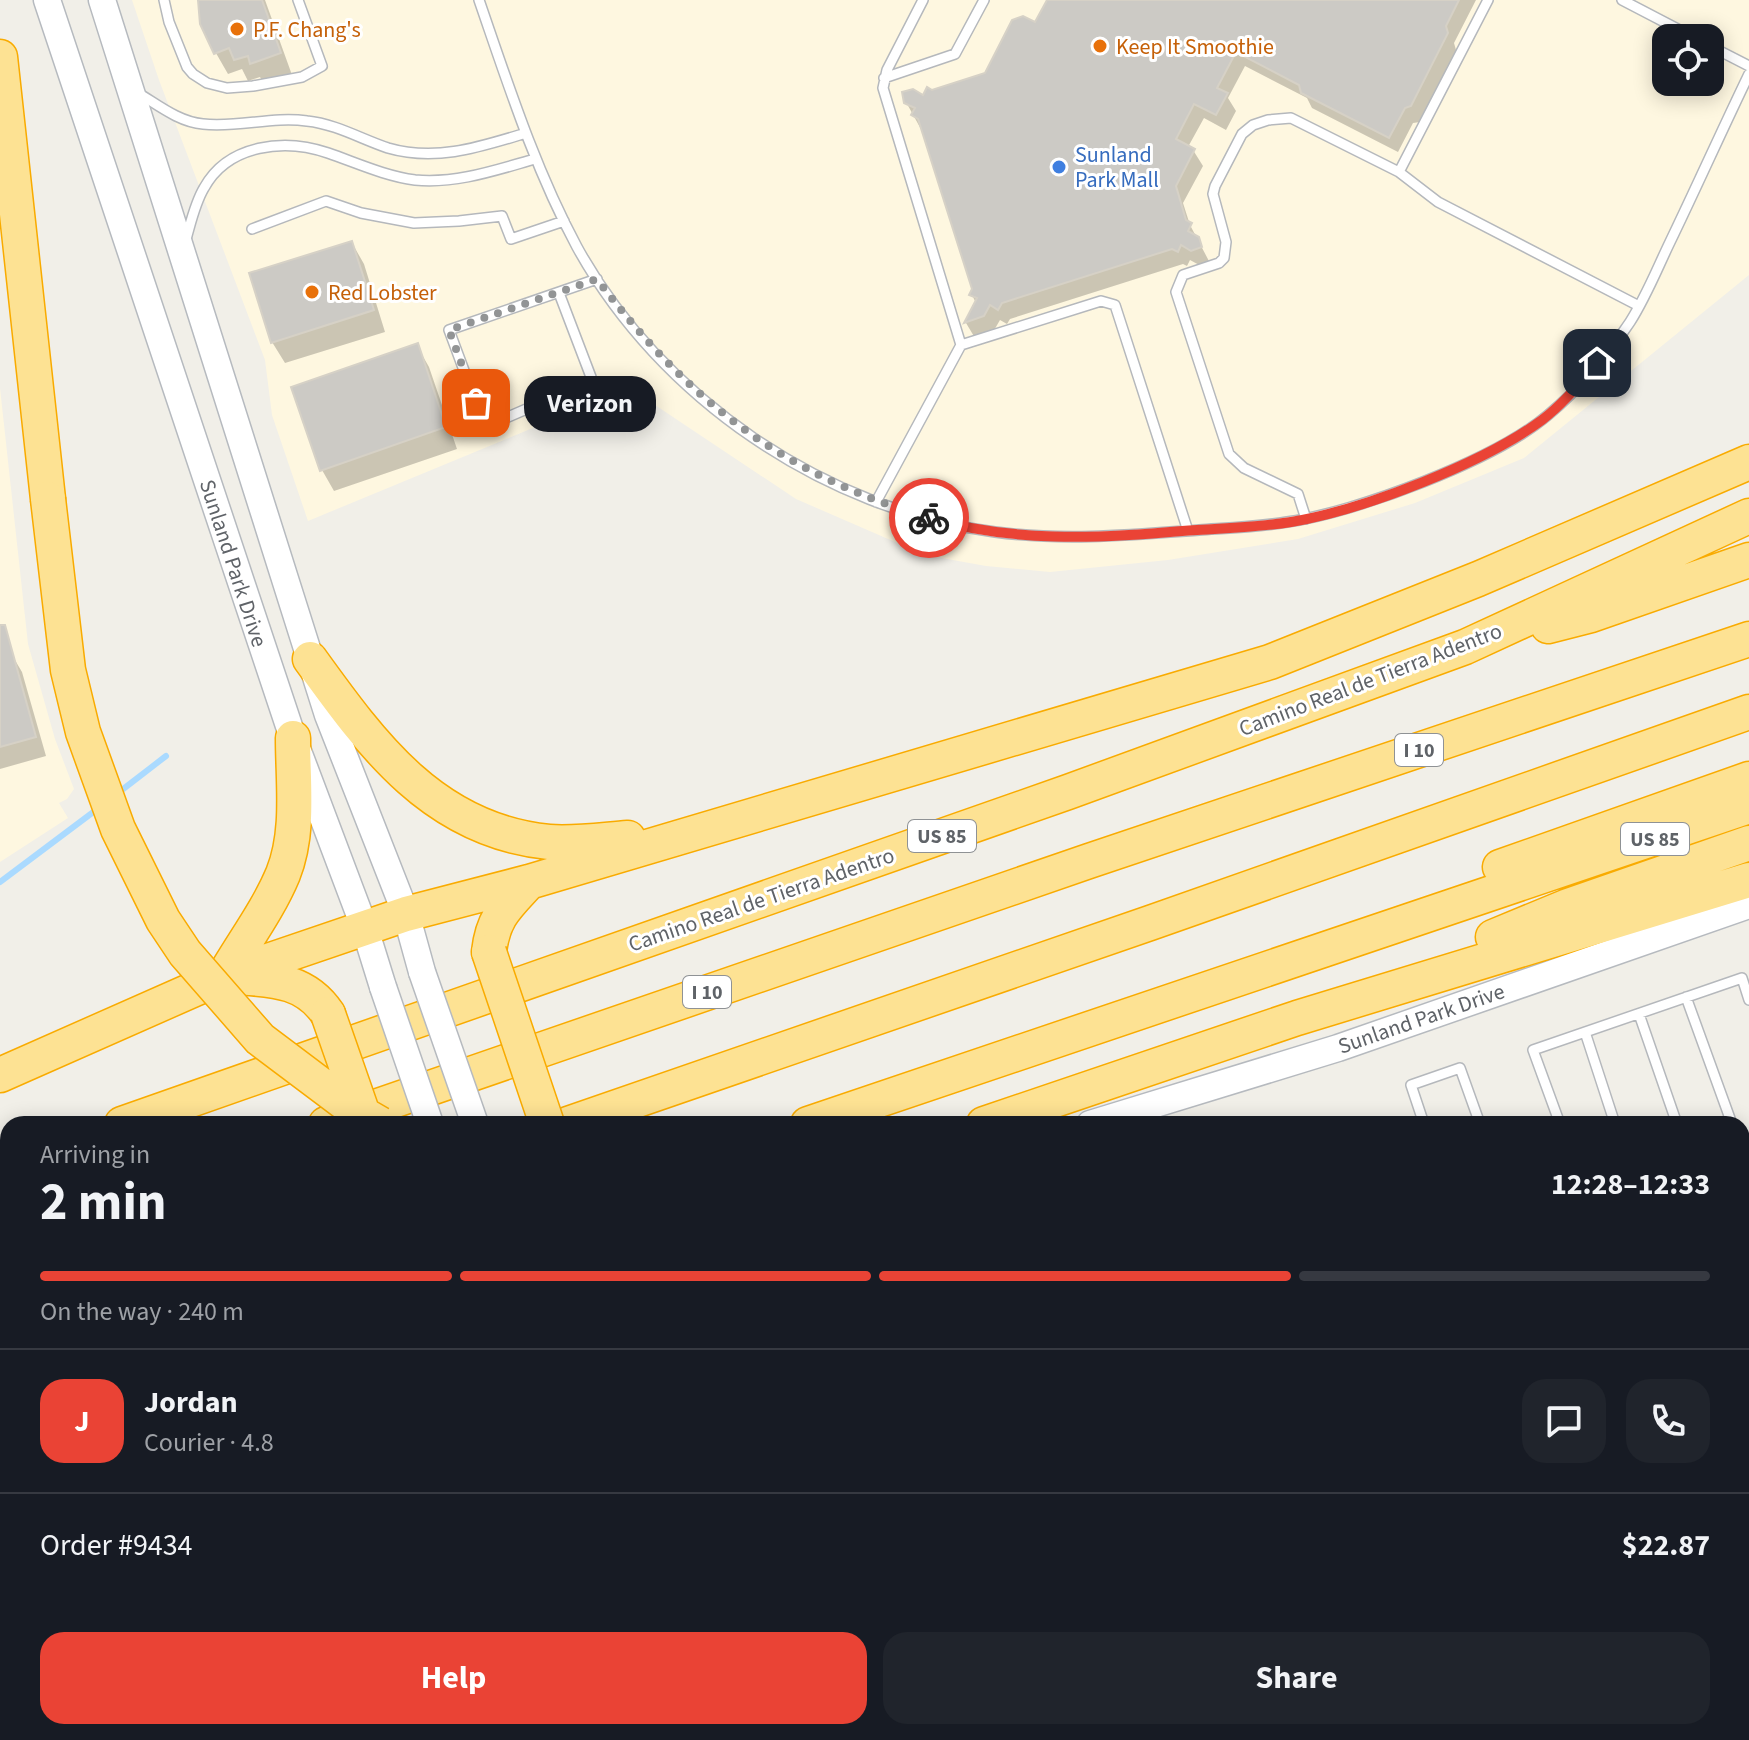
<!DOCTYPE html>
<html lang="en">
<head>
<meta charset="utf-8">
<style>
  body { margin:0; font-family:"Source Sans 3",sans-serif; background:#20242c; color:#f1f3f6; height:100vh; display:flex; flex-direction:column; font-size:30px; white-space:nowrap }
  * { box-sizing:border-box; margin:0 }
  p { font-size:26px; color:#9ea1a6 }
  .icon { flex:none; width:44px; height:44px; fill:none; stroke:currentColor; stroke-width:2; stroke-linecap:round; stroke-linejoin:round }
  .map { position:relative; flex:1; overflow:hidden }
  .details { position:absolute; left:0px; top:1116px; width:1750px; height:624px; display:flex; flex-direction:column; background:#171b24; border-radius:24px 24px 0 0; box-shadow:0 4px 20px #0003 }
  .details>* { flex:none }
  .tools { position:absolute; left:1652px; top:24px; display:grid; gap:16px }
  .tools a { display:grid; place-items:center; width:72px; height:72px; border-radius:16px; background:#171b24; box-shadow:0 4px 20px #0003; font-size:40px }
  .pin { position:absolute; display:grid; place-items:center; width:68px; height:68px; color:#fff; margin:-34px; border-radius:16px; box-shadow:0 4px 12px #0006 }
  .courier { position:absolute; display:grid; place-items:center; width:80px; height:80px; margin:-40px; border:6px solid #ea4335; border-radius:50%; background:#fff; color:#222; box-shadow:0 2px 10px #0007 }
  .bubble { position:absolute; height:56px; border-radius:24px; background:#171b24; box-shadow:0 4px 20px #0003; font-size:26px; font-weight:700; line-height:56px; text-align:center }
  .overview em { font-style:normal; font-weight:700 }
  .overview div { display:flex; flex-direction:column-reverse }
  .overview { display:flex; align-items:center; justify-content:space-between; height:136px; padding:0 40px }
  h1 { font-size:52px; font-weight:700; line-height:60px }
  .bar { display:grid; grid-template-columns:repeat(4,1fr); gap:12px 8px; align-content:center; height:96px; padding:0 40px }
  .bar i { height:10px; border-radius:6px; background:#363941 }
  .bar .on { background:#ea4335 }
  .bar p { grid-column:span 4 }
  .line { display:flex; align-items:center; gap:20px; padding:0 40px; border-top:2px solid #363941 }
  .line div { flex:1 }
  .round { display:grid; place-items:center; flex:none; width:84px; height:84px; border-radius:24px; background:#20242c }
  .button { display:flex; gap:16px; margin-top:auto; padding:16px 40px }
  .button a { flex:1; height:92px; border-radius:24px; background:#ea4335; color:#fff; font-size:32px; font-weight:700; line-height:92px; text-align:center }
  .button a+a { background:#20242c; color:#f1f3f6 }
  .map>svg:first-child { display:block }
</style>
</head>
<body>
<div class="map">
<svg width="1749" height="1740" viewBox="0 0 1749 1740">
  <rect width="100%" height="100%" fill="#f1efe8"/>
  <path fill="#fef7e0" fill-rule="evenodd" d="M132,0h1617v275l-225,183 -109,45 -117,36 -130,21 -118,12 -64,-6 -61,-11 -129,-56 -147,-98 -46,-2 -295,122 -36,-106 -7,-55 -106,-280zM1666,38h44v44h-44z
    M0,388l28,256 27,95 19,50 -7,10 -8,4 9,15 -68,44z"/>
  <path fill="#0003" d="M200,0h65l27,75 -28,9 -4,-7 -12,4 -6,-12 -14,5 -23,-40z
    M1049,0h427l-22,43 2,7 -36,72 -7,1 -15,29 -86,-44 -5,-10 -62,-32 -17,32 8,13 -10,19 -22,-12 -16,29 5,3 10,16 -20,37 7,22 20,38 -9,3 -11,-6 -3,6 -4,-2 -173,55 -3,5 -7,-4 -7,12 -18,6 -9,-15 10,-20 -4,-8 2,-6 -52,-158 -16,-29 80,-28 50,-49z
    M352,243l12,21 21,68 -100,31 -13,-21z
    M417,346l12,21 28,82 -123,42 -12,-21z
    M0,635l22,37 24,84 -46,13z
    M8,1507v91l-8,3v-92z
    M8,1725v7h83l1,8h-92v-12z"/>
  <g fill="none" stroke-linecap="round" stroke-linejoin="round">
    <path stroke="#aadaff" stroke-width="6" d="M118,793l48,-37
      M0,882l100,-75"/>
  </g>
  <path fill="#cccac5" stroke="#d6d1c6" stroke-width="2" d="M198,0h64l19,53 -31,11 -2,-8 -14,4 -5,-12 -15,6 -14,-30z
    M1047,0h412l-13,26 2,7 -37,73 -6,2 -16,30 -88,-45 -2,-8 -63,-33 -19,36 11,5 -12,22 -22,-11 -18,35 19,10 -19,37 10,34 6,3 -4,8 11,6 3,10 -11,4 -10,-6 -3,7 -6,-3 -170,54 -4,7 -8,-5 -6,11 -20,7 13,-25 -8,-3 3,-6 -54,-170 -7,-4 4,-7 -11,-5 -2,-11 11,-3 10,6 4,-8 5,3 53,-17 27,-53 11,-4 12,6z
    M352,241l22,69 -103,33 -22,-70z
    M418,343l28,84 -126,44 -29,-84z
    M0,625h5l31,112 -36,10z"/>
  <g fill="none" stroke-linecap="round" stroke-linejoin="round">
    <defs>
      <path id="service" d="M164,0l5,22 18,45 6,7 14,9 20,5 26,-2 49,-9 20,-11 -24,-66
        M479,0c29,84 56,169 98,247 83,151 248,263 418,285 69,9 136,3 204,-2 29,-2 59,-3 88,-8 70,-10 208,-62 261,-107 31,-26 60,-60 82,-93 16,-25 27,-53 40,-80 27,-56 52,-112 79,-168
        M923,0l-36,70 -4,18 78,257 140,-44 14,4 73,226
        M1622,0l73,38
        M1710,46l39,20
        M884,78l71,-24 29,-54
        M138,93c20,12 41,29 65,31 35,4 69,-8 104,-3 29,3 54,18 81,27 48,14 92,-1 138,-15
        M1399,172l89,-172
        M252,229l74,-28 35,12 53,10 45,-2 43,-5 9,23 53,-18
        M186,239c5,-17 9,-36 18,-51 24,-44 81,-50 124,-35 29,10 57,23 87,27 41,4 81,-10 120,-21
        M559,293l32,84v4l-106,46 -36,-97 148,-51
        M876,502l85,-157
        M1306,519l-8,-25 -54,-26 -15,-14 -53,-162 7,-17 36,-12 5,-5 2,-16 -13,-48 2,-8 27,-52 11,-9 15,-5 23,-2 108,54 39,30 201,104
        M1686,997l46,127
        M1639,1014l38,110
        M1585,1032l30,92
        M1424,1124l-13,-39 49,-17 20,56
        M1560,1124l-27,-74 209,-72 7,22
        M1742,1152l5,15
        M1742,1434l7,-6
        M1742,1538l7,9
        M0,1614l8,-3
        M0,1680l8,-3
        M125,1732l3,7
        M345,1732l3,8
        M393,1732l2,8
        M408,1732l49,8
        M741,1732l4,8
        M191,1740l17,-7
        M491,1740l1,-8
        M810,1740l2,-8
        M926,1740l10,-8"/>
      <path id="minor" d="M1742,1520l7,-6
        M1363,1740l15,-8"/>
      <path id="secondary" d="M47,0l246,738 72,191 18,58
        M102,0l226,715 78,199 16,58
        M1090,1124l248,-76 411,-143
        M538,1740l1,-8
        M578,1740l1,-8"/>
      <path id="motorway" d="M0,57l48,442
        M1548,626l43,-11 158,-55
        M310,659c62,86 124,172 239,183 26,2 53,-2 79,-4
        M293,738c0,44 7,94 -10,136 -15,36 -40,69 -59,102 41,4 79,0 104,38
        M1500,867l249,-88
        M1493,937l75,-31 181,-63
        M489,952c4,-35 17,-45 40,-70
        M0,1075l224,-99 182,-62 123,-32 741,-220 208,-83 271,-117
        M122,1124l946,-332 397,-145 284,-131
        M326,1124l763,-263 660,-222
        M568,1124l582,-201 599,-211
        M808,1124l941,-318
        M984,1124l313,-106 452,-138
        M0,1167l8,-3
        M0,1236l8,-2
        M0,1320l8,-3
        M0,1400l8,-2
        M0,1465l8,-2"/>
    </defs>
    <use href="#service" stroke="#b5b8bc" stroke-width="12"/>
    <use href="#minor" stroke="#b5b8bc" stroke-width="21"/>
    <use href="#secondary" stroke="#b6babf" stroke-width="29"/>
    <use href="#motorway" stroke="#f9ab00" stroke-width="37"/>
    <use href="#service" stroke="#fff" stroke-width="9"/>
    <use href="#minor" stroke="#fff" stroke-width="18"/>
    <use href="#secondary" stroke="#fff" stroke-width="26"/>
    <use href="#motorway" stroke="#fde293" stroke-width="34"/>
    <defs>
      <path id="secondary-bridge" d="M422,972l53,152
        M383,987l47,137"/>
      <path id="motorway-bridge" d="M48,499l20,171 15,62 35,97 45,91 22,33 75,86 89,67 31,18
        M489,952l58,172
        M328,1014l37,106"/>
    </defs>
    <use href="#secondary-bridge" stroke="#b6babf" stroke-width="29" stroke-linecap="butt"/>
    <use href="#motorway-bridge" stroke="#f9ab00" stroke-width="37" stroke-linecap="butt"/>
    <use href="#secondary-bridge" stroke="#fff" stroke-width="26"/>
    <use href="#motorway-bridge" stroke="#fde293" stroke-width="34"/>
  </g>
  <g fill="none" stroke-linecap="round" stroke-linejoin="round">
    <path stroke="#929495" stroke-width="8" stroke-dasharray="0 14.4" d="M476,403l-27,-73 148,-51c92,122 184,195 332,239"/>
    <path stroke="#ea4335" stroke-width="10" d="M929,518c82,24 168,21 253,13 36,-3 73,-3 109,-9 72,-12 193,-59 251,-102 21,-16 39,-37 55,-57"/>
  </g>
  <g fill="#e8710a" stroke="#fff" stroke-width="3">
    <circle cx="237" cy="29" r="8"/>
    <circle cx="1100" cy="46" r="8"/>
    <circle cx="312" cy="292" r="8"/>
  </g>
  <circle fill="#3f7fe0" stroke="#fff" stroke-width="3" cx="1059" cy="167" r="8"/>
  <g text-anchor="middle" stroke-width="6" stroke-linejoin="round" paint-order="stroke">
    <g fill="#fff" stroke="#8f9295" stroke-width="2">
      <rect x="1395" y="734" width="48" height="32" rx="6"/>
      <rect x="908" y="820" width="68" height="32" rx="6"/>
      <rect x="1621" y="823" width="68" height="32" rx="6"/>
      <rect x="683" y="976" width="48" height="32" rx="6"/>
    </g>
    <g font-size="20" font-weight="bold" fill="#5f6368">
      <text x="1419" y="757">I 10</text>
      <text x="942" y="843">US 85</text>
      <text x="1655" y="846">US 85</text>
      <text x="707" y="999">I 10</text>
    </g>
    <g font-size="22" fill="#c56008" stroke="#fff" text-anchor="start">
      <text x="253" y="37">P.F. Chang's</text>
      <text x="1116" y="54">Keep It Smoothie</text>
      <text x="328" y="300">Red Lobster</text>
    </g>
    <g font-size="22" fill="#366cbe" stroke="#fff" text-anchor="start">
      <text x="1075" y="162">Sunland<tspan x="1075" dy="25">Park Mall</tspan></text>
    </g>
    <g font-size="22" fill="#5f6368" stroke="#fff">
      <text transform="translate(234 563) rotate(72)" y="8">Sunland Park Drive</text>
      <text transform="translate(1370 679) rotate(-21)" y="8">Camino Real de Tierra Adentro</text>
      <text transform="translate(761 899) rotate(-19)" y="8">Camino Real de Tierra Adentro</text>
      <text transform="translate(1421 1018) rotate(-19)" y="8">Sunland Park Drive</text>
    </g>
  </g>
</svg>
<div class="tools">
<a><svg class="icon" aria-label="locate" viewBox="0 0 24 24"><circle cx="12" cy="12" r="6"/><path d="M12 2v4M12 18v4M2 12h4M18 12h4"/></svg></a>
</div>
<div class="pin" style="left:476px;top:403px;background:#ea580c"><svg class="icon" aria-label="bag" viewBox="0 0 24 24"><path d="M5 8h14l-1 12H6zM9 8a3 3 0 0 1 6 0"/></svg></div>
<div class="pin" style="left:1597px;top:363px;background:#1f2937"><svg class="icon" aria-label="home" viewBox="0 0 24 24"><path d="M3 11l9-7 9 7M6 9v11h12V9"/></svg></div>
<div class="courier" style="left:929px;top:518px"><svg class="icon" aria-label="bike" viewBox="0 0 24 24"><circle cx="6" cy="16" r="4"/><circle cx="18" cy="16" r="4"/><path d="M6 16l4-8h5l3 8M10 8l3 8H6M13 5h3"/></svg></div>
<div class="bubble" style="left:524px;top:376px;width:132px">Verizon</div>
<section class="details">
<div class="overview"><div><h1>2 min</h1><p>Arriving in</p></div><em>12:28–12:33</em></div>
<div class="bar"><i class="on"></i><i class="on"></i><i class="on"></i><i></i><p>On the way · 240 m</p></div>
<div class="line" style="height:144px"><b class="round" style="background:#ea4335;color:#fff">J</b><div><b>Jordan</b><p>Courier · 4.8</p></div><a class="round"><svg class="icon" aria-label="chat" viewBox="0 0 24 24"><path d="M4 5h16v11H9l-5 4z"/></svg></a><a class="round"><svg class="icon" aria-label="phone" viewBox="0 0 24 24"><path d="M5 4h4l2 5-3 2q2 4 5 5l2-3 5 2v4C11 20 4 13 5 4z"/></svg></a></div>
<div class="line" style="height:104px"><div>Order #9434</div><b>$22.87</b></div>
<div class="button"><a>Help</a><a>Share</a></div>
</section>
</div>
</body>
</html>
